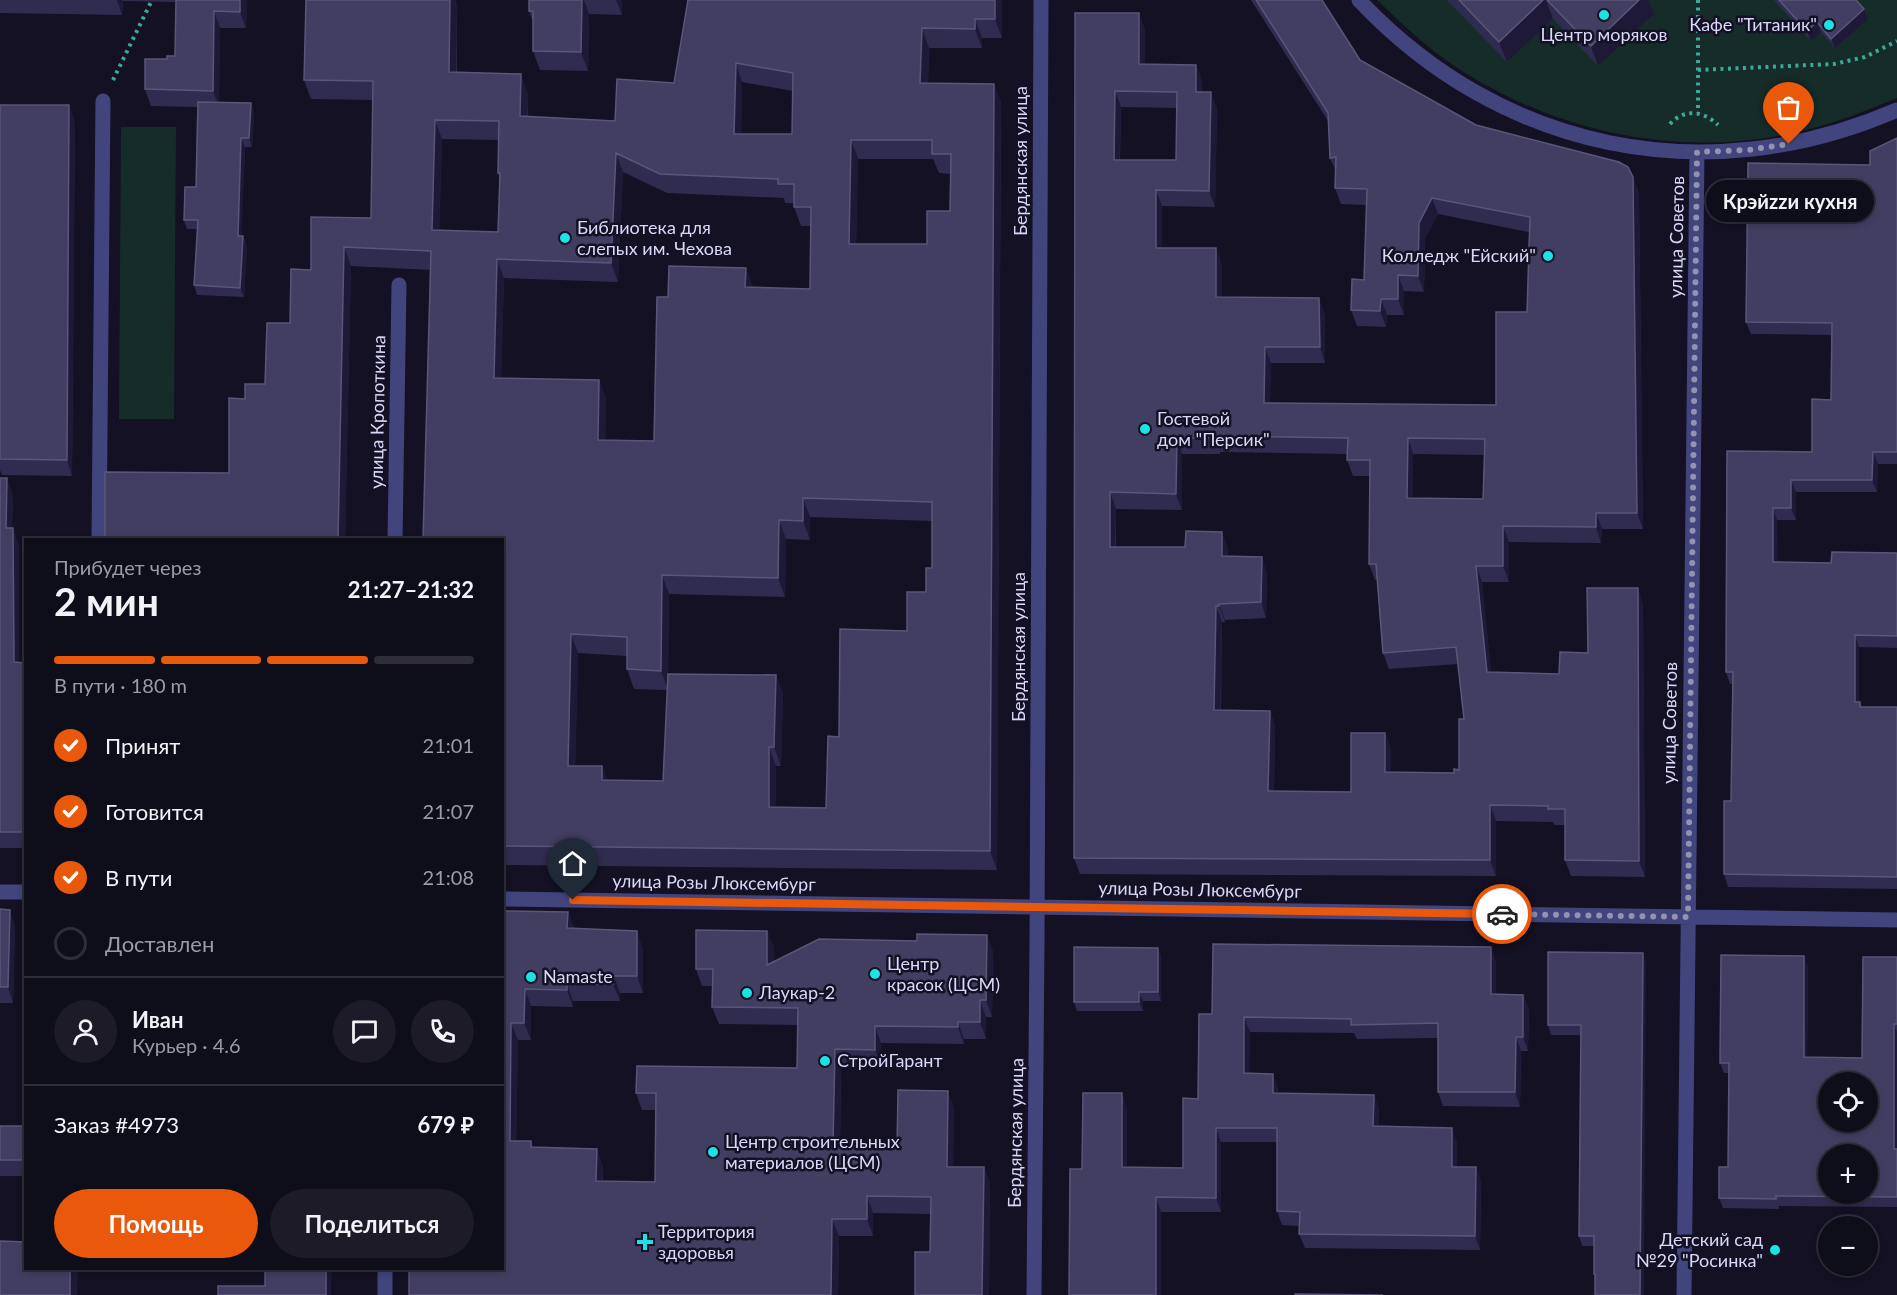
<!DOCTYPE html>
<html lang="ru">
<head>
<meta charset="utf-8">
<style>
  body { margin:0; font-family:Lato,sans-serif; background:#1c1b27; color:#f1f3f6; height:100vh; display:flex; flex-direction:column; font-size:22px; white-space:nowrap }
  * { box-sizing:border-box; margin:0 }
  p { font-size:20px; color:#9b9ca2 }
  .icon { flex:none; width:33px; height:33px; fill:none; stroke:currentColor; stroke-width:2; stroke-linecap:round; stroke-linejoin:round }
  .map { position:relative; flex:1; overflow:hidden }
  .details { position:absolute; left:24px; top:538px; width:480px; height:732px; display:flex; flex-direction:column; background:#0e0d1a; border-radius:0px; box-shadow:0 3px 9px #0003,0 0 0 2px #2e2d39 }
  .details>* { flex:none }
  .tools { position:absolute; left:1818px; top:1072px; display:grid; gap:12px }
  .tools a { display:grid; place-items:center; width:60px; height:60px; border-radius:50%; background:#0e0d1a; box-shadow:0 3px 9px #0003,0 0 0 2px #2e2d39; font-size:30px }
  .pin { position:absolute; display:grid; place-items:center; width:51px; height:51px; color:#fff; margin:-62px -26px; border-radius:50% 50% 50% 0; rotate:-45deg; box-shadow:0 0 6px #0007 }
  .pin .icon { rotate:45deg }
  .courier { position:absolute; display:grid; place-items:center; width:60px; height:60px; margin:-30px; border:4px solid #ea580c; border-radius:50%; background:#fff; color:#222; box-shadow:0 2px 8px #0007 }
  .bubble { position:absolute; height:42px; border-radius:21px; background:#0e0d1a; box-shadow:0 3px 9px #0003,0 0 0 2px #2e2d39; font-size:20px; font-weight:700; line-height:42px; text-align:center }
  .headline em { font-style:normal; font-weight:700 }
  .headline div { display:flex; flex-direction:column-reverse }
  .headline { display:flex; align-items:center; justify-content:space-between; height:102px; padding:0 30px }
  h1 { font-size:39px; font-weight:700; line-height:45px }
  .bar { display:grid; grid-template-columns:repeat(4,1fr); gap:9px 6px; align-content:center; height:72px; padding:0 30px }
  .bar i { height:8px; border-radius:4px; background:#2e2d39 }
  .bar .current { background:#ea580c }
  .bar p { grid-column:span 4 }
  .line { display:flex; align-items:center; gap:15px; padding:0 30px; border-top:2px solid #2e2d39 }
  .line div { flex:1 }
  .round { display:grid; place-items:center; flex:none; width:63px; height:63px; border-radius:32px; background:#1c1b27 }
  ol { padding:0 30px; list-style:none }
  li { display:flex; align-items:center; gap:18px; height:66px }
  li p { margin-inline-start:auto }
  li .icon { padding:6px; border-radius:50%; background:#ea580c; color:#fff; stroke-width:4 }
  li:last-child { color:#9b9ca2 }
  li i { width:33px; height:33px; border:3px solid #2e2d39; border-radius:50% }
  .primary-button { display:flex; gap:12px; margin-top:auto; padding:12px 30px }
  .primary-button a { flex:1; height:69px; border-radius:36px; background:#ea580c; color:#fff; font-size:24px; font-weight:700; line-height:69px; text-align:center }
  .primary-button a+a { background:#1c1b27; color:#f1f3f6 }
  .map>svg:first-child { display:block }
</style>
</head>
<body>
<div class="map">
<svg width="1897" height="1295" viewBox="0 0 1897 1295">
  <rect width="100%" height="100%" fill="#131123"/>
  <path fill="#152c29" d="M1377,0h520v98c-31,13 -62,25 -95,33 -118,29 -248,2 -349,-66 -28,-19 -52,-42 -76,-65z
    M121,127h55l-2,292h-55z"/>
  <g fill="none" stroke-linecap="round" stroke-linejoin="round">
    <path stroke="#3da998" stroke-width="4" stroke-dasharray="3 4.5" stroke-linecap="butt" d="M1698,0v113
      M1698,70l136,-6 31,-7 32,-16
      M113,80l39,-80
      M1670,124c14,-16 34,-13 48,1"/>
    <path stroke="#42457d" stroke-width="15" d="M1359,0c142,151 347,193 538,110
      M99,540l4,-439
      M395,540l4,-255
      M0,892h26
      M502,899l1395,21
      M385,1295v-26
      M1034,1295l3,-353 4,-942
      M1684,1295l13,-1143"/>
  </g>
  <path fill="#302c4f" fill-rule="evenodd" d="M0,0h247l-1,28h-26l-1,75h32l3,10 -2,34h-7l-4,89h2l4,10 -3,51 -47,-2 -3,-10 3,-56h-10l-3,-9 12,-33 1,-80 -46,-1 -6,-17 22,-30 8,-3 1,-54 -53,-1 -1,14 -122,-2z
    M529,0h93v15l-33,-1 -1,57 -48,-1 -7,-19v-29l-4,-11z
    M688,0h314v38h-20v10h-53l-1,36h66l7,19 -4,767 -495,-5v-325l-71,-270 -80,-4 -6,274h-240l124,-67 16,-74 20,-15 46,-114 60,-52 2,-118 -62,-1 -7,-19 153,-75v68l71,20v24l87,4 59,-38zM742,82l51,9 -1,43h-51zM442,139l57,1 -1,33 2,7 -2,52 -59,-2zM858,159h75l6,14 11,1v37l-23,33h-71zM623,172l44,21 117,5 1,5h9v4l7,19h10l-1,63 -57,-1 -85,9 -14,144 -49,-1 1,-41 -7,-19 -98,-2 3,-100 114,4zM810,517l122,4v47l-6,24 -19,39 -68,106 -13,71 -50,-1v-41h5l2,-72 -7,-19 -108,-1 1,-80 116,3 1,-58 24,1zM578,653l49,3v13l7,20 33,1 -4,91 -56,-1 -5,-14h-27z
    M1251,0h71l38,60 116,65 163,68 4,336h-41l-1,14 -92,-1v40h-27l9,90 68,2 29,-21 55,-49 2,273 -74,-1 -6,-16v-35h-11l-1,-3 -57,-1v55l-416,-2 -6,-16 1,-845 70,16v35l51,1 6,16v11l15,16 -2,99 -53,-1v42l60,16v33l103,17v49h-54l-1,40 226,2 31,-93 2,-80 -91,-18 -13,25 -1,53 -20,-1v24h-17l-1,12 -29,-1 -6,-16 13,-30 3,-75 -26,-1 -6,-16 1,-16 -6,-14 -2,-37zM1121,107l56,1 -1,52h-56zM1220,452l127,2v6l6,16h17l-1,88 6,16h2l6,73 6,16 69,-5 6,55 -5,51 -5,3 -64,-1 1,-23 -6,-16 -34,59 -77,-1 1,-64 -5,-16 -49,-1 1,-88h3v-2l41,-2 1,-45 -39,-16v-9l-112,-1v-38l66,1v-56h38zM1413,454l71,1 -1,44 -70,-1z
    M1447,0h201l6,14 -56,52 -45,-47 -46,43z
    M1774,0h82l8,9 4,10 -33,29 -14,-16 -10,9z
    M0,105l75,17 -3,354 -70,-1 -2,-5z
    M1897,138v326h-19l-1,28h-81v28h-19v42l54,1 66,-10v95l-38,-1v55h1l2,5h35v182l-169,-2 -4,-13 7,-73 2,-117h-3l-4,-12 1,-221 85,1 19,-52 1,-65 -81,-1 -5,-12 124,-157z
    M0,478l13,17 -1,33 7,17v117l7,1v185h-26z
    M0,909l15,17 -2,77h-13z
    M502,911l66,1 6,17 69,19v45h-23v8h-47v6l-42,-1v34h-13l-2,101h15l2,7 70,18v15l52,1 1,-72h-14l-6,-17 161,-25v-43l-78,-1 -7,-17 1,-21h-11l-6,-17 71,-38 7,17 -1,14 144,-21 70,-6 6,17 -1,65h-6v22h-22v5l-83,-1v24l-40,-1 -1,79 57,1 57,-38 -1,59h31l6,17 -1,111h-74l15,-43v-38l-57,-1v23h-34l-1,59h-429z
    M1158,948l3,9v44h-18v10h-66l-3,-9z
    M1897,957v250l-118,-1v3l-56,-1 -4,-10 9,-31 1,-94h-5l-4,-10 88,-97 -1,91 55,1z
    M1496,961v33l27,1 6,14 -1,42h-7l-1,56 -77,-1 -5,-14v-54l-81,1 -3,-6 -104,-1 -1,41 29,15v5l96,2 5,14v17l78,16v25h19l5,14 -1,69 -175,-2 -6,-14 1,-8 -18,-1 -5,-14v-69h-56v70h-60v83h-92l13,-126 45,-61v59l56,1 15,-69 14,-85z
    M1646,963l-51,316 -1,-5v-28h-12l-3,-10 2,-201h-30l-3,-10z
    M0,1126h26v50h-26z"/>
  <path fill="#1d1936" d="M117,0h5l1,1 -1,14z
    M240,0h7l-1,28 -6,-16z
    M450,0h6l1,5 -1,87 -7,-20z
    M582,0h2l5,14 -1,57 -7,-19z
    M616,0h6v15z
    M995,0h7v38l-7,-19z
    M1543,0h3l7,19 -46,43 -8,-20z
    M1639,0h9l6,14 -56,52 -7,-20z
    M1864,9l4,10 -33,29 -4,-9z
    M214,11l6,17 -1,79 -6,-16z
    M1139,13l6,16v51l-6,-16z
    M975,19l7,19v10l-7,-19z
    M1817,22l4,10 -10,9 -4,-10z
    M922,28l7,20 -2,55 -7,-20z
    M736,63l6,19 -1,71 -7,-19z
    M1196,65l6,16v27l-6,-16z
    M521,74l7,19 -1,43 -7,-20z
    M994,84l7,19 -4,767 -7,-19z
    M1115,91l6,16 -2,69 -5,-16z
    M1211,92l6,16 -2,99 -6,-16z
    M251,103l3,10 -2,34 -3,-9z
    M69,105l6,17 -3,354 -5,-16z
    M435,120l7,19 -3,110 -7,-19z
    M241,138l4,9 -4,98 -3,-9z
    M851,140l7,19 -2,104 -7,-19z
    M616,153l7,19 -5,110 -7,-19z
    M1633,177l6,16 4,336 -6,-16z
    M1156,190l6,16v58l-6,-16z
    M1432,198l6,16 -13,25 -1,53 -6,-16 1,-53z
    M243,236l4,10 -3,51 -4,-9z
    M344,247l7,19 -6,274h-7z
    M1216,248l6,16v49l-6,-16z
    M497,259l7,19 -3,119 -7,-19z
    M746,268l7,19 -1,20 -7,-20z
    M1398,275l6,16v24l-6,-16z
    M1319,298l6,16v49l-5,-16z
    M1381,299l6,16 -1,12 -6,-16z
    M1265,347l6,16 -1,56 -6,-16z
    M599,380l7,19 -1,60 -7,-19z
    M1177,438l5,16v56l-6,-16z
    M1408,438l5,16v60l-6,-16z
    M1873,452l5,12 -1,28 -5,-12z
    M7,478l6,17 -1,50 -6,-17z
    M1791,480l5,12v28l-5,-12z
    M1110,492l6,17 -1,54 -5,-16z
    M803,498l7,19v23l-7,-19z
    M1773,508l4,12 1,55 -5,-13z
    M1596,513l6,16 -1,14 -5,-16z
    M779,520l7,19 -1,58 -7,-19z
    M1503,526l6,16v40l-6,-16z
    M13,528l6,17v134l-5,-17z
    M1222,532l6,16v24l-6,-16z
    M1262,557l5,16 -1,45 -5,-16z
    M1476,566l6,16 11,106 -6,-16z
    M662,575l7,19 -1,96 -7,-19z
    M1638,588l5,16 2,273 -6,-16z
    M1219,604l6,16v2l-6,-16z
    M1216,606l6,16 -2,104 -6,-16z
    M571,634l7,19 -3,132 -7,-19z
    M1855,635l4,12v67l-4,-12z
    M776,675l7,19 -2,72 -7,-19z
    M1270,711l5,16 -1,80 -6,-16z
    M1385,733l6,16 -1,39 -5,-16z
    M769,747l7,19v60l-7,-19z
    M602,766l7,19 -7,-5z
    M1490,805l6,16v55l-6,-16z
    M10,910l5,16 -2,77 -5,-16z
    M568,912l6,17 -7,-1z
    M637,931l6,17v45l-6,-17z
    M767,931l7,17 -1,34 -6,-17z
    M987,935l6,17 -1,65 -6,-17z
    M1491,947l5,14v47l-5,-14z
    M1158,948l3,9v44l-3,-9z
    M1643,953l3,10 -2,332h-4z
    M1804,956l4,10 -1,101 -3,-10z
    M614,976l6,17v8l-7,-17z
    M567,984l6,17v6l-6,-17z
    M525,989l6,17v34l-7,-17z
    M1139,992l4,9v10l-4,-9z
    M1523,995l6,14 -1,42 -5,-14z
    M980,1000l6,17v22l-6,-17z
    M1244,1017l6,15 -1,56 -5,-15z
    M958,1022l6,17v5l-6,-17z
    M511,1023l7,17 -2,118 -6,-17z
    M1894,1024l3,8v126l-3,-9z
    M875,1026l6,17v24l-6,-17z
    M1516,1037l5,14 -1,56 -5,-15z
    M835,1049l6,17 -1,96 -7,-18z
    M1273,1074l5,14v19l-5,-14z
    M948,1091l6,17 -1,76 -6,-17z
    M1122,1093l5,15v74l-5,-15z
    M1374,1095l5,14v32l-6,-15z
    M1216,1128l5,14v70l-5,-14z
    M1452,1128l5,14v39l-5,-14z
    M597,1149l6,17 -1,32 -6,-17z
    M984,1167l6,17 -1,111h-7z
    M1476,1167l5,14 -1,69 -5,-14z
    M867,1196l6,17v23l-6,-17z
    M1156,1197l5,15v83h-5z
    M832,1219l7,17 -1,59h-7z
    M70,1269h8l-1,26h-7z
    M326,1269h6l-1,26h-5z"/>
  <path fill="#423e61" stroke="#5a5679" stroke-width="1.5" fill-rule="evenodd" d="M176,0h64v12l-26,-1 -1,80 -68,-2v-30h22v-3h8z
    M306,0h144l-1,72 72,2 -1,42 95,5 2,-42 57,4 14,-83h307v19h-20v10l-53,-1 -2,55 74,1 -4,767 -488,-5v-306h-79l8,-289 -87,-4 -6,293h-101l-58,-3v3h-74v-68l124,1v-75l16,1v-15h20l2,-61h23l1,-54 20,1v-53l60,1 2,-137 -69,-1zM736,63l57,10 -1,61h-58zM435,120l64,1 -1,52h2l-2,59 -66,-2zM851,140h81v14h19l-1,57h-23v33h-78zM616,153l44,21 118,5v5h16v23h17l-1,82 -65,-2 1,-19 -77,-2 -1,31h-11l-3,144 -56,-1 1,-60 -105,-2 3,-119 114,4zM803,498l129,4v66h-6v24h-19v39l-67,-2 -1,108 -11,-1 -2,72 -57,-1v-60h5l2,-72 -108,-1 -5,107 -61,-1v-14h-34l3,-132 56,3v32l34,2 1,-96 116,3 1,-58 24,1z
    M529,0h53l-1,52 -48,-1v-40h-4z
    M1256,0h66l38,60 116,65 143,37 9,5 5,10 4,336h-41v14l-93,-1v40h-27l11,106 72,2 1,-22 28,1 -1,-65h51l1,273 -74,-1v-51h-17v-3l-58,-1v55l-416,-2 1,-845h64v51l57,1v27h15l-2,99 -53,-1v58h60v49l103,1 1,49h-55l-1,56 232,2v-93h31l3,-95 -98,-19 -13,25 -1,53 -20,-1v24h-17l-1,12 -29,-1 1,-31 12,1 3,-91 -32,-1 1,-31 -6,1 -2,-45zM1115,91l62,1 -1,68h-62zM1214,436l134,2 -1,22h23l-1,104h7l7,89 73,-6 8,72h-5v51l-5,-1v4l-69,-1v-39h-34v59l-83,-1 2,-80 -56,-1 2,-104h3v-2l42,-2 1,-45 -40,-1v-24l-36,-1 -1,16h-75v-55l66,2 1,-56h37zM1408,438l77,1 -2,60 -76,-1z
    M1459,0h84l-44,42z
    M1547,0h92l-48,46z
    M1779,0h77l8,9 -33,30 -14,-17 -10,9z
    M198,102l53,1 -2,35h-8l-3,98h5l-3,52 -46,-3 4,-65h-14l1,-33h11z
    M0,105h69l-2,355 -67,-1z
    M1897,138v314h-24l-1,28h-81v28h-18v54l58,1 1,-11 65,1v83l-42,-1v67h5v5h37v170l-173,-3v-73h7l2,-129h-7l1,-221 85,1v-53l19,1 1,-77 -86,-1 2,-159 122,2v-14z
    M0,478h7l-1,50h7l1,134 12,1v169h-26z
    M0,909l10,1 -2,77h-8z
    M502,911l66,1 -1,16 70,3v45h-23l-1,8h-46v6l-42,-1 -1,34h-13l-1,118h21v6l66,2 -1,32 59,1 1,-89h-20l1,-27 160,2 1,-60 -86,-1 1,-38h-17v-39l71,1v34l52,-26 98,2v-7l70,1 -1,65h-6v22h-22v5l-83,-1v24l-40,-1 -2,95 64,2 1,-56 50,1 -1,76h37l-2,128h-67v-43h15l1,-55 -64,-1v23h-35l-1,76h-422v-26h93z
    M1213,944l278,3v47l32,1v42h-7l-1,55h-77v-69l-87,2v-6l-107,-2v56l29,1v19l101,2 -1,31 79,2v39h24l-1,69 -176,-2 1,-22 -23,-1v-83h-61v70l-60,-1v98h-87l1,-126h12l1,-76h39v74l61,1v-70l15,1 1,-85h13z
    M1074,947l84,1v44h-19v10h-65z
    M1548,952l95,1 -3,342h-45v-21h-1v-38h-15l2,-211h-33z
    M1721,955l83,1v101l58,1 1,-101h34v67h-3v125h3v48l-121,-1v3l-57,-1v-31h9l1,-104h-9zM1828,1083h40v39h-40zM1828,1155h40v39h-40z
    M0,1126h26v34h-26z
    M0,1241l26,1v27h44v26h-70z
    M265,1269h61v26h-108v-9h47z
    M1295,1294l88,1h-88z"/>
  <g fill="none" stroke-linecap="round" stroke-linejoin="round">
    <path stroke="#9492af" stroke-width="6" stroke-dasharray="0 10.8" d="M1502,914l186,3 9,-765 51,-2 41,-6"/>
    <path stroke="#ea580c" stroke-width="8" d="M573,900l929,14"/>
  </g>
  <g fill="#1be3e4" stroke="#131123" stroke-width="2">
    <circle cx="1604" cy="15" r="6"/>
    <circle cx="1829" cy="25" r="6"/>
    <circle cx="565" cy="238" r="6"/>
    <circle cx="1548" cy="256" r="6"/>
    <circle cx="1145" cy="429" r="6"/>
    <circle cx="875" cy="974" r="6"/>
    <circle cx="531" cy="977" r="6"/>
    <circle cx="747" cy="993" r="6"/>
    <circle cx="825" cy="1061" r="6"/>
    <circle cx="713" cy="1152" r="6"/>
    <path d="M642 1233h6v6h6v6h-6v6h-6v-6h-6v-6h6z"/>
    <circle cx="1775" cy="1250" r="6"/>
  </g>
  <g text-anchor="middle" stroke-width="5" stroke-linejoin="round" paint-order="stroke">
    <g font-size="18" fill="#d9d8fa" stroke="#131123" text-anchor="start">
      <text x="1817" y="31" text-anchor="end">Кафе "Титаник"</text>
      <text x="1604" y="41" text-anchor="middle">Центр моряков</text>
      <text x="577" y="234">Библиотека для<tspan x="577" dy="21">слепых им. Чехова</tspan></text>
      <text x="1536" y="262" text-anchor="end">Колледж "Ейский"</text>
      <text x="1157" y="425">Гостевой<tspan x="1157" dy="21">дом "Персик"</tspan></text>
      <text x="887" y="970">Центр<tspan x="887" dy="21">красок (ЦСМ)</tspan></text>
      <text x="543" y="983">Namaste</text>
      <text x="759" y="999">Лаукар-2</text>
      <text x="837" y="1067">СтройГарант</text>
      <text x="725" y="1148">Центр строительных<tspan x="725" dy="21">материалов (ЦСМ)</tspan></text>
      <text x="658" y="1238">Территория<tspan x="658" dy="21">здоровья</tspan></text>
      <text x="1763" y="1246" text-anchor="end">Детский сад<tspan x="1763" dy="21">№29 "Росинка"</tspan></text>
    </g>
    <g font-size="18" fill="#d9d8fa" stroke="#131123">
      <text transform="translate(1021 161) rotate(-90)" y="6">Бердянская улица</text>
      <text transform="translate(1677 237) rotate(-89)" y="6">улица Советов</text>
      <text transform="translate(378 412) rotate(-89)" y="6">улица Кропоткина</text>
      <text transform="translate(1019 647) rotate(-90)" y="6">Бердянская улица</text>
      <text transform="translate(1670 723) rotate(-89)" y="6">улица Советов</text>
      <text transform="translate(714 883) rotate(1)" y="6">улица Розы Люксембург</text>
      <text transform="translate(1200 890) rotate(1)" y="6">улица Розы Люксембург</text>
      <text transform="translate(1016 1133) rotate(-89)" y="6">Бердянская улица</text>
    </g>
  </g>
</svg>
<div class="tools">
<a><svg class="icon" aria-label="locate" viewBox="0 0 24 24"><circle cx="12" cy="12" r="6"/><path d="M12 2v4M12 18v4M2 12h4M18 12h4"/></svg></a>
<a>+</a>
<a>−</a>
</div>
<div class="pin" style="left:1789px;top:144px;background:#ea580c"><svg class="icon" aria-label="bag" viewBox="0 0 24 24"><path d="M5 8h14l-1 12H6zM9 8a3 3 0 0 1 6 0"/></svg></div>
<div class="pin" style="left:573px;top:900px;background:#1f2937"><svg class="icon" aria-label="home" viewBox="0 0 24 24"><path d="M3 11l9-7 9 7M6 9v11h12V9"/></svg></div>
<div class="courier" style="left:1502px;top:914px"><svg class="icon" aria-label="car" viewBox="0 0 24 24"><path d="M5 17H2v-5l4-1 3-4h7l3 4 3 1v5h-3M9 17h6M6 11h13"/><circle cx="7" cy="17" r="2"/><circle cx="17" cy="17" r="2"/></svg></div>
<div class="bubble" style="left:1706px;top:180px;width:168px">Крэйzzи кухня</div>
<section class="details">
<div class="headline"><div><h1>2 мин</h1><p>Прибудет через</p></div><em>21:27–21:32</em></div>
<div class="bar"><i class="current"></i><i class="current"></i><i class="current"></i><i></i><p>В пути · 180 m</p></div>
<ol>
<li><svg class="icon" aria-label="check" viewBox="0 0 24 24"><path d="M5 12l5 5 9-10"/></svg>Принят<p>21:01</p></li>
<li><svg class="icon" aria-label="check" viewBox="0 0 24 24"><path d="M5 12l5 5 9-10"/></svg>Готовится<p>21:07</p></li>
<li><svg class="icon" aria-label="check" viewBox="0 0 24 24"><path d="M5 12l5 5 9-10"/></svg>В пути<p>21:08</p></li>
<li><i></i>Доставлен</li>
</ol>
<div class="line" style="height:108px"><a class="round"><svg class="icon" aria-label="person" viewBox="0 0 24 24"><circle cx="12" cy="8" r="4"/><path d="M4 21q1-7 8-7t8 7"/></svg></a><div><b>Иван</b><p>Курьер · 4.6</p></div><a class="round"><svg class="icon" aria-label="chat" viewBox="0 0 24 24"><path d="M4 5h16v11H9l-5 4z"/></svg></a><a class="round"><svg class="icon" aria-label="phone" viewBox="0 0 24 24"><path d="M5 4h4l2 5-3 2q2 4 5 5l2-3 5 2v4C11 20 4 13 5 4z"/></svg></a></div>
<div class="line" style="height:78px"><div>Заказ #4973</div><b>679 ₽</b></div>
<div class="primary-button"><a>Помощь</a><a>Поделиться</a></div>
</section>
</div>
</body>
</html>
